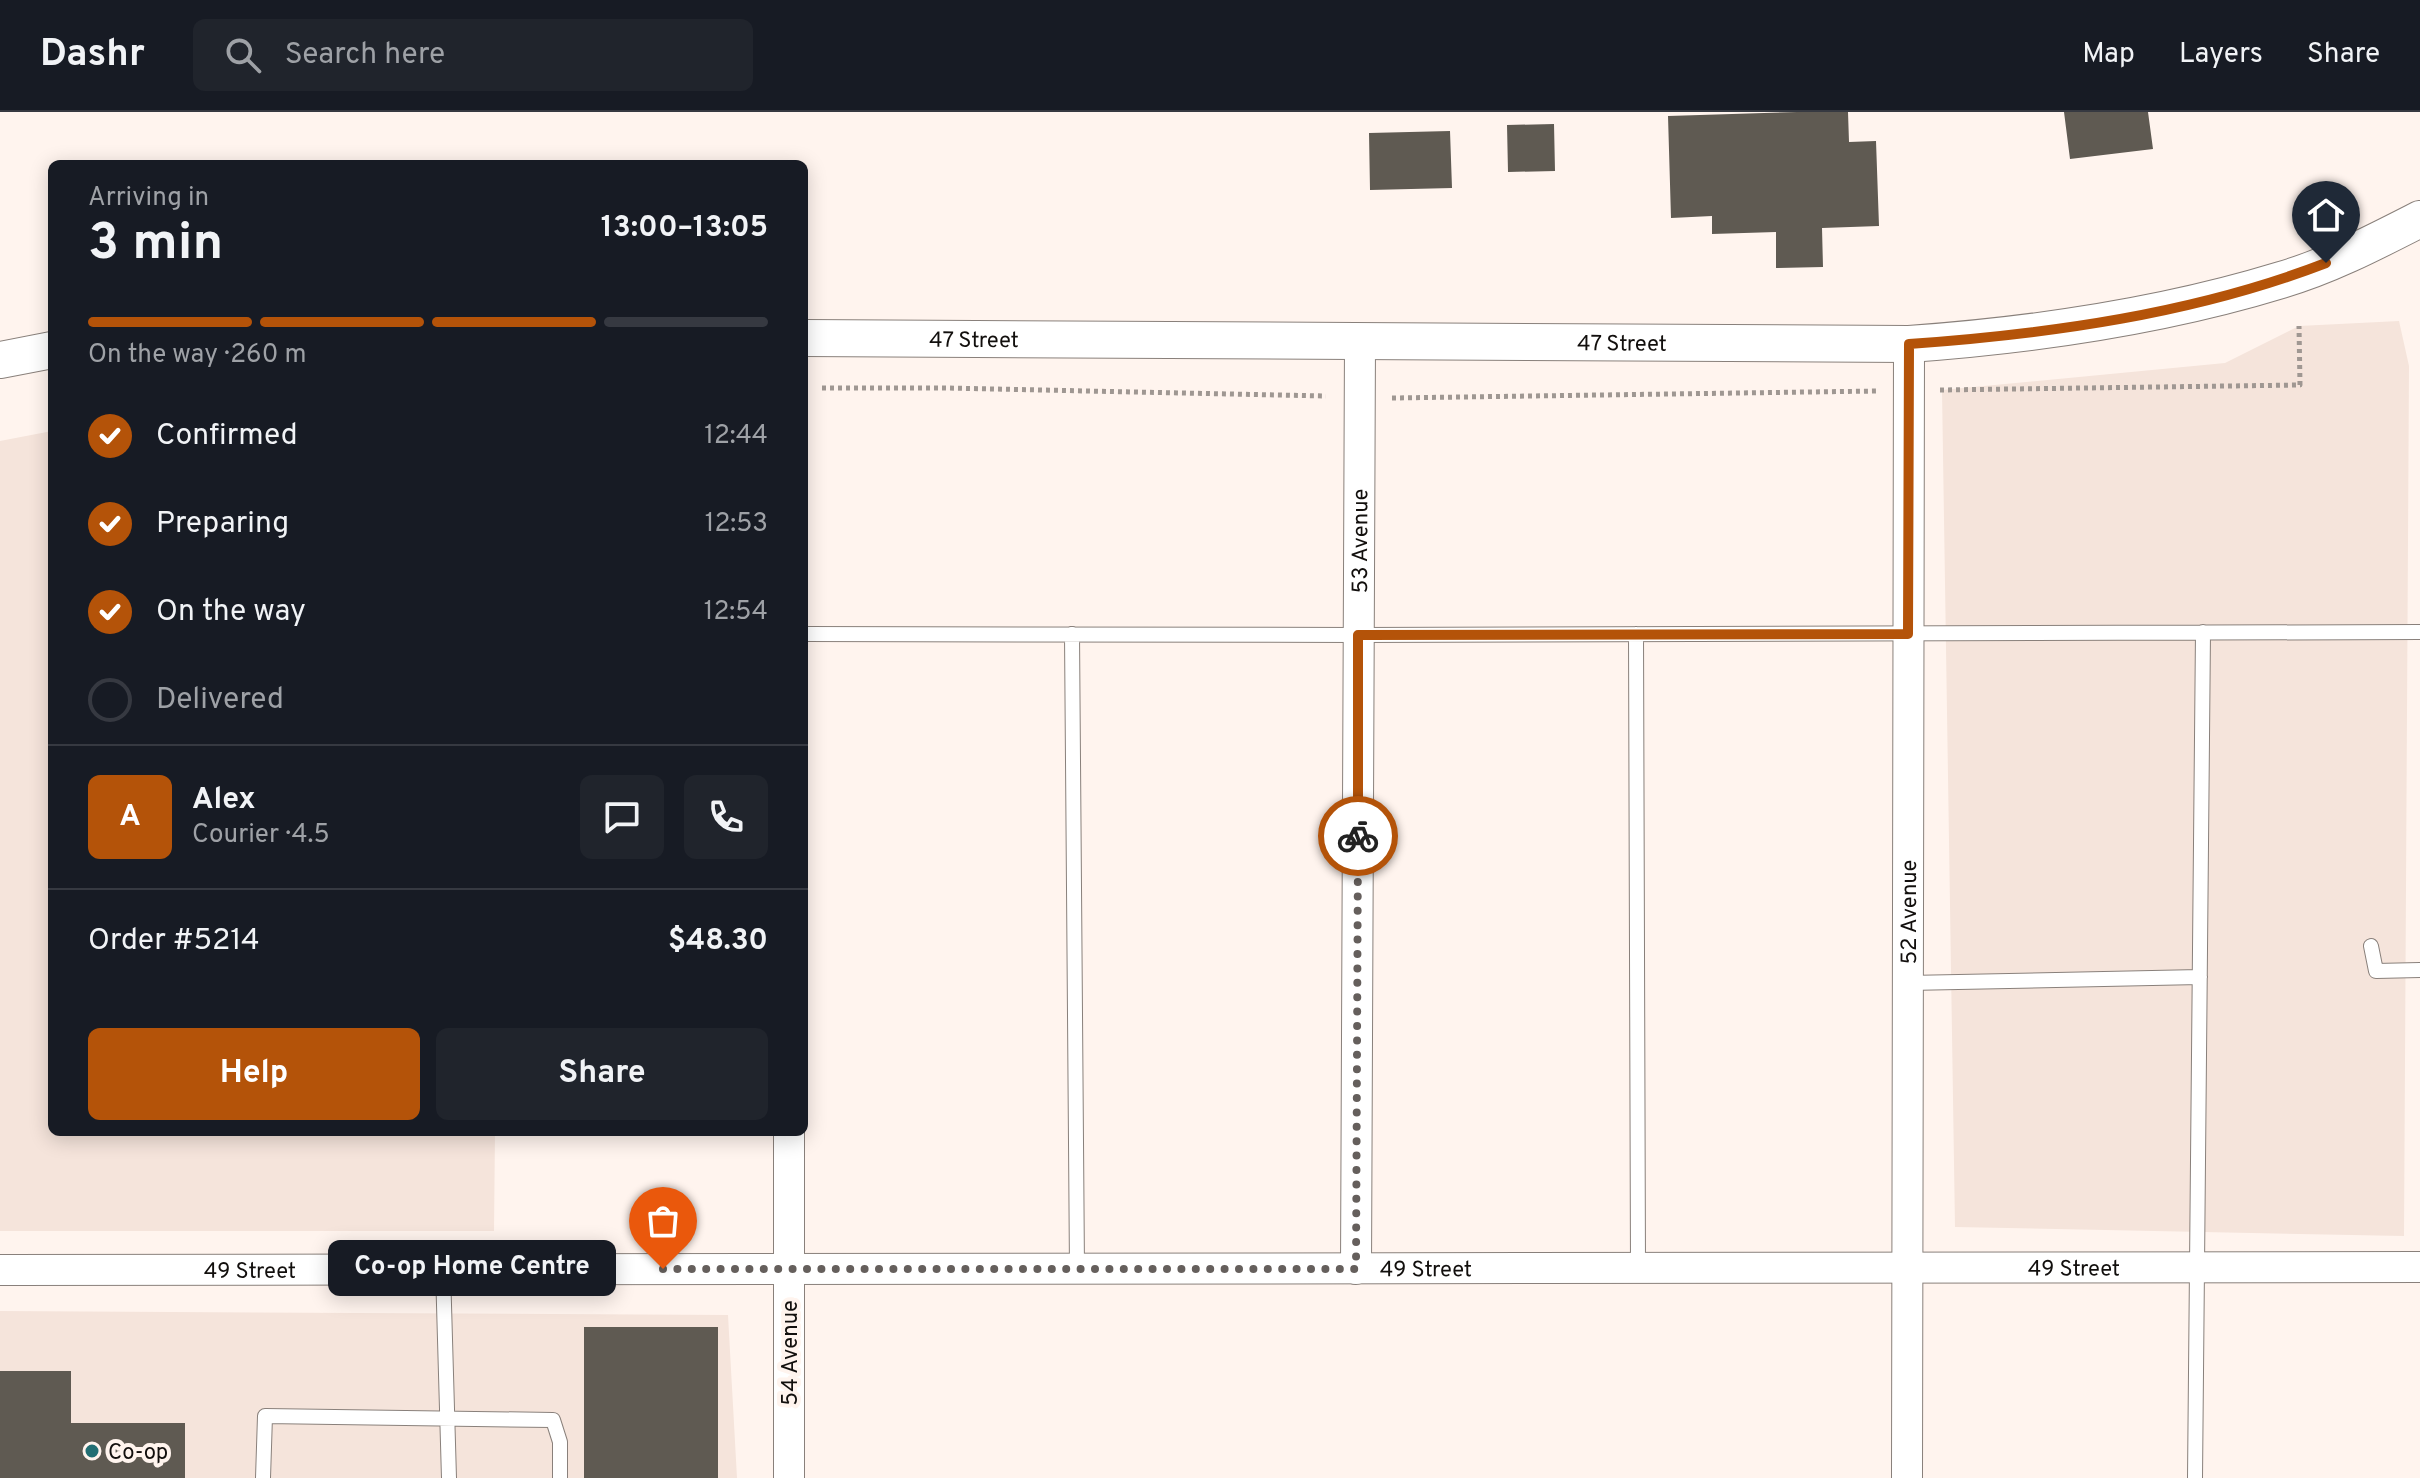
<!DOCTYPE html>
<html lang="en">
<head>
<meta charset="utf-8">
<style>
  body { margin:0; font-family:Overpass,sans-serif; background:#20242c; color:#f1f3f6; height:100vh; display:flex; flex-direction:column; font-size:30px; white-space:nowrap }
  * { box-sizing:border-box; margin:0 }
  p { font-size:26px; color:#9ea1a6 }
  .icon { flex:none; width:44px; height:44px; fill:none; stroke:currentColor; stroke-width:2; stroke-linecap:round; stroke-linejoin:round }
  .map { position:relative; flex:1; overflow:hidden }
  .details { position:absolute; left:48px; top:48px; width:760px; height:976px; display:flex; flex-direction:column; background:#171b24; border-radius:12px; box-shadow:0 4px 20px #0003 }
  .details>* { flex:none }
  .pin { position:absolute; display:grid; place-items:center; width:68px; height:68px; color:#fff; margin:-82px -34px; border-radius:50% 50% 50% 0; rotate:-45deg; box-shadow:0 0 8px #0007 }
  .pin .icon { rotate:45deg }
  .courier { position:absolute; display:grid; place-items:center; width:80px; height:80px; margin:-40px; border:6px solid #b45309; border-radius:50%; background:#fff; color:#222; box-shadow:0 2px 10px #0007 }
  .bubble { position:absolute; height:56px; border-radius:12px; background:#171b24; box-shadow:0 4px 20px #0003; font-size:26px; font-weight:700; line-height:56px; text-align:center }
  .headline em { font-style:normal; font-weight:700 }
  .headline div { display:flex; flex-direction:column-reverse }
  .headline { display:flex; align-items:center; justify-content:space-between; height:136px; padding:0 40px }
  h1 { font-size:52px; font-weight:700; line-height:60px }
  .bar { display:grid; grid-template-columns:repeat(4,1fr); gap:12px 8px; align-content:center; height:96px; padding:0 40px }
  .bar i { height:10px; border-radius:6px; background:#363941 }
  .bar .current { background:#b45309 }
  .bar p { grid-column:span 4 }
  .line { display:flex; align-items:center; gap:20px; padding:0 40px; border-top:2px solid #363941 }
  .line div { flex:1 }
  .round { display:grid; place-items:center; flex:none; width:84px; height:84px; border-radius:12px; background:#20242c }
  ol { padding:0 40px; list-style:none }
  li { display:flex; align-items:center; gap:24px; height:88px }
  li p { margin-inline-start:auto }
  li .icon { padding:8px; border-radius:50%; background:#b45309; color:#fff; stroke-width:4 }
  li:last-child { color:#9ea1a6 }
  li i { width:44px; height:44px; border:4px solid #363941; border-radius:50% }
  .cta { display:flex; gap:16px; margin-top:auto; padding:16px 40px }
  .cta a { flex:1; height:92px; border-radius:12px; background:#b45309; color:#fff; font-size:32px; font-weight:700; line-height:92px; text-align:center }
  .cta a+a { background:#20242c; color:#f1f3f6 }
  header { display:flex; align-items:center; gap:48px; box-sizing:border-box; height:112px; padding:0 40px; background:#171b24; border-bottom:2px solid #363941 }
  header strong { font-size:38px }
  nav { display:flex; gap:44px; margin-inline-start:auto; font-size:28px }
  .search { width:560px; height:72px; background:#20242c; display:flex; align-items:center; gap:20px; box-sizing:border-box; padding:0 28px; border-radius:12px; color:#9ea1a6; font-size:30px }
  .map>svg:first-child { display:block }
</style>
</head>
<body>
<header>
<strong>Dashr</strong>
<div class="search"><svg class="icon" aria-label="search" viewBox="0 0 24 24"><circle cx="10" cy="10" r="6"/><path d="M15 15l6 6"/></svg>Search here</div>
<nav><a>Map</a><a>Layers</a><a>Share</a></nav>
</header>
<div class="map">
<svg width="2420" height="1366" viewBox="0 0 2420 1366">
  <rect width="100%" height="100%" fill="#fff4ee"/>
  <path fill="#f5e4db" d="M2399,209l10,45 -5,870 -449,-9 -13,-837 283,-27 74,-37z
    M52,319v701h443l-1,99h-494v-790z
    M0,1199l728,4 9,163h-737z"/>
  <path fill="#5f5a52" d="M1797,0h51l1,30 27,-1 3,85 -57,2 1,39 -47,1v-36l-64,2v-18l-41,2 -3,-102z
    M2064,0h84l5,37 -83,10z
    M1554,12l1,47 -47,1 -1,-47z
    M1450,19l2,57 -82,2 -1,-57z
    M584,1215h134v151h-134z
    M0,1259h71v52h114v55h-185z"/>
  <g fill="none" stroke-linecap="round" stroke-linejoin="round">
    <defs>
      <path id="service" d="M804,522l554,1 1062,-3
        M1072,522l5,635
        M1636,522l2,634
        M2371,834l5,25 44,-1
        M1908,871l292,-6
        M443,1158l6,208
        M263,1366l2,-62 288,4 7,22v36
        M2195,1366l8,-846"/>
      <g id="minor">
        <path id="s1" d="M1356,1157l4,-926"/>
        <path id="s2" d="M0,1158l2420,-3"/>
        <path d="M789,1366v-346"/>
        <path id="s3" d="M1907,1366l2,-1134"/>
      </g>
      <g id="tertiary">
        <path id="s4" d="M804,226l1105,6c125,-9 251,-27 372,-64 48,-14 94,-38 139,-61"/>
        <path d="M0,248l52,-10"/>
      </g>
    </defs>
    <use href="#service" stroke="#89807b" stroke-width="16"/>
    <use href="#minor" stroke="#89807b" stroke-width="32"/>
    <use href="#tertiary" stroke="#89807b" stroke-width="38"/>
    <path stroke="#9f9792" stroke-width="5" stroke-dasharray="4 4" stroke-linecap="butt" d="M822,276h123l381,8
      M1940,278l360,-5 -1,-59
      M1392,286l486,-7"/>
    <use href="#service" stroke="#fff" stroke-width="14"/>
    <use href="#minor" stroke="#fff" stroke-width="30"/>
    <use href="#tertiary" stroke="#fff" stroke-width="36"/>
  </g>
  <g fill="none" stroke-linecap="round" stroke-linejoin="round">
    <path stroke="#655f5c" stroke-width="8" stroke-dasharray="0 14.4" d="M663,1157h693l2,-433"/>
    <path stroke="#b45309" stroke-width="10" d="M1358,724v-201l550,-1 1,-290c140,-10 285,-30 417,-81"/>
  </g>
  <circle fill="#226e73" stroke="#fff4ee" stroke-width="3" cx="92" cy="1339" r="8"/>
  <g text-anchor="middle" stroke-width="8" stroke-linejoin="round" paint-order="stroke">
    <g font-size="22" fill="#120f0d" stroke="#fff4ee">
      <text dy="8" stroke="none"><textPath href="#s4" startOffset="170">47 Street</textPath></text>
      <text dy="8" stroke="none"><textPath href="#s4" startOffset="818">47 Street</textPath></text>
      <text dy="8" stroke="none"><textPath href="#s1" startOffset="728">53 Avenue</textPath></text>
      <text dy="8" stroke="none"><textPath href="#s3" startOffset="566">52 Avenue</textPath></text>
      <text dy="8" stroke="none"><textPath href="#s2" startOffset="1426">49 Street</textPath></text>
      <text dy="8" stroke="none"><textPath href="#s2" startOffset="2074">49 Street</textPath></text>
      <text dy="8" stroke="none"><textPath href="#s2" startOffset="250">49 Street</textPath></text>
      <text transform="translate(789 1241) rotate(-90)" y="8">54 Avenue</text>
    </g>
    <g font-size="22" fill="#120f0d" stroke="#fff4ee" text-anchor="start">
      <text x="108" y="1347">Co-op</text>
    </g>
  </g>
</svg>
<div class="pin" style="left:663px;top:1157px;background:#ea580c"><svg class="icon" aria-label="bag" viewBox="0 0 24 24"><path d="M5 8h14l-1 12H6zM9 8a3 3 0 0 1 6 0"/></svg></div>
<div class="pin" style="left:2326px;top:151px;background:#1f2937"><svg class="icon" aria-label="home" viewBox="0 0 24 24"><path d="M3 11l9-7 9 7M6 9v11h12V9"/></svg></div>
<div class="courier" style="left:1358px;top:724px"><svg class="icon" aria-label="bike" viewBox="0 0 24 24"><circle cx="6" cy="16" r="4"/><circle cx="18" cy="16" r="4"/><path d="M6 16l4-8h5l3 8M10 8l3 8H6M13 5h3"/></svg></div>
<div class="bubble" style="left:328px;top:1128px;width:288px">Co-op Home Centre</div>
<section class="details">
<div class="headline"><div><h1>3 min</h1><p>Arriving in</p></div><em>13:00–13:05</em></div>
<div class="bar"><i class="current"></i><i class="current"></i><i class="current"></i><i></i><p>On the way · 260 m</p></div>
<ol>
<li><svg class="icon" aria-label="check" viewBox="0 0 24 24"><path d="M5 12l5 5 9-10"/></svg>Confirmed<p>12:44</p></li>
<li><svg class="icon" aria-label="check" viewBox="0 0 24 24"><path d="M5 12l5 5 9-10"/></svg>Preparing<p>12:53</p></li>
<li><svg class="icon" aria-label="check" viewBox="0 0 24 24"><path d="M5 12l5 5 9-10"/></svg>On the way<p>12:54</p></li>
<li><i></i>Delivered</li>
</ol>
<div class="line" style="height:144px"><b class="round" style="background:#b45309;color:#fff">A</b><div><b>Alex</b><p>Courier · 4.5</p></div><a class="round"><svg class="icon" aria-label="chat" viewBox="0 0 24 24"><path d="M4 5h16v11H9l-5 4z"/></svg></a><a class="round"><svg class="icon" aria-label="phone" viewBox="0 0 24 24"><path d="M5 4h4l2 5-3 2q2 4 5 5l2-3 5 2v4C11 20 4 13 5 4z"/></svg></a></div>
<div class="line" style="height:104px"><div>Order #5214</div><b>$48.30</b></div>
<div class="cta"><a>Help</a><a>Share</a></div>
</section>
</div>
</body>
</html>
